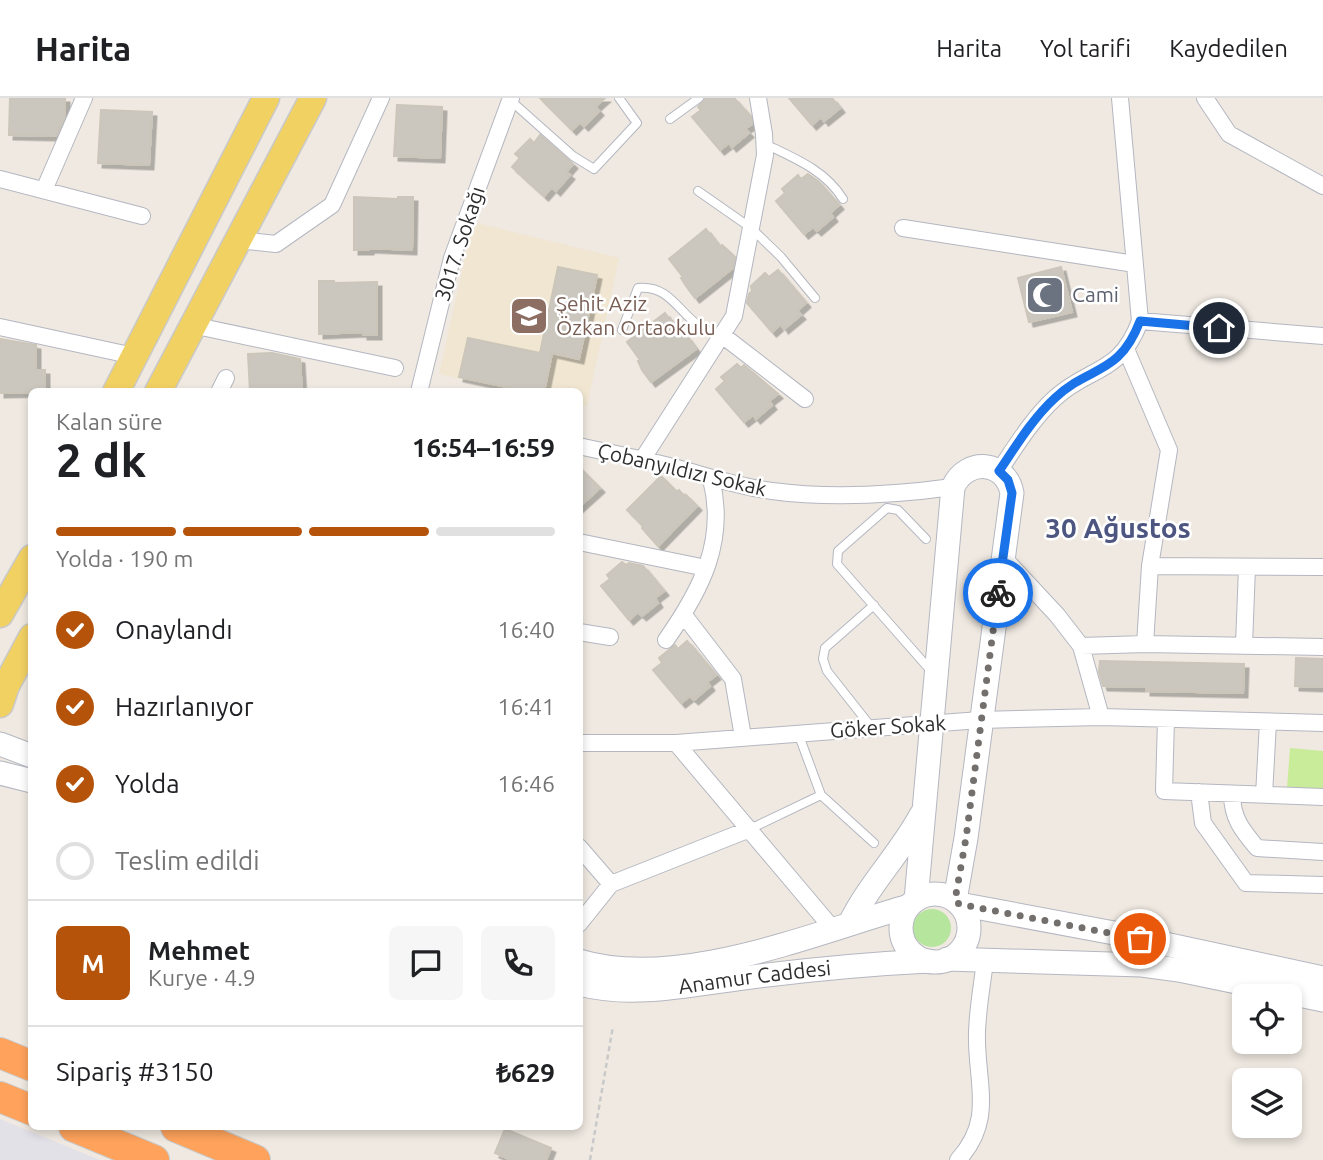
<!DOCTYPE html>
<html lang="tr">
<head>
<meta charset="utf-8">
<style>
  body { margin:0; font-family:Ubuntu,sans-serif; background:#f6f6f6; color:#202124; height:100vh; display:flex; flex-direction:column; font-size:26px; white-space:nowrap }
  * { box-sizing:border-box; margin:0 }
  p { font-size:23px; color:#757577 }
  .icon { flex:none; width:38px; height:38px; fill:none; stroke:currentColor; stroke-width:2; stroke-linecap:round; stroke-linejoin:round }
  .map { position:relative; flex:1; overflow:hidden }
  .details { position:absolute; left:28px; top:290px; width:555px; height:742px; display:flex; flex-direction:column; background:#fff; border-radius:10px; box-shadow:0 4px 10px #0003 }
  .details>* { flex:none }
  .fabs { position:absolute; left:1232px; top:886px; display:grid; gap:14px }
  .fabs a { display:grid; place-items:center; width:70px; height:70px; border-radius:10px; background:#fff; box-shadow:0 4px 10px #0003; font-size:35px }
  .pin { position:absolute; display:grid; place-items:center; width:60px; height:60px; color:#fff; margin:-30px; border:4px solid #fff; border-radius:50%; box-shadow:0 2px 7px #0007 }
  .courier { position:absolute; display:grid; place-items:center; width:70px; height:70px; margin:-35px; border:5px solid #1a73e8; border-radius:50%; background:#fff; color:#222; box-shadow:0 2px 9px #0007 }
  .headline em { font-style:normal; font-weight:700 }
  .headline div { display:flex; flex-direction:column-reverse }
  .headline { display:flex; align-items:center; justify-content:space-between; height:119px; padding:0 28px }
  h1 { font-size:46px; font-weight:700; line-height:52px }
  .bar { display:grid; grid-template-columns:repeat(4,1fr); gap:10px 7px; align-content:center; height:84px; padding:0 28px }
  .bar i { height:9px; border-radius:5px; background:#e0e0e0 }
  .bar .current { background:#b45309 }
  .bar p { grid-column:span 4 }
  .line { display:flex; align-items:center; gap:18px; padding:0 28px; border-top:2px solid #e0e0e0 }
  .line div { flex:1 }
  .round { display:grid; place-items:center; flex:none; width:74px; height:74px; border-radius:10px; background:#f6f6f6 }
  ol { padding:0 28px; list-style:none }
  li { display:flex; align-items:center; gap:21px; height:77px }
  li p { margin-inline-start:auto }
  li .icon { padding:7px; border-radius:50%; background:#b45309; color:#fff; stroke-width:4 }
  li:last-child { color:#757577 }
  li i { width:38px; height:38px; border:4px solid #e0e0e0; border-radius:50% }
  header { display:flex; align-items:center; gap:42px; box-sizing:border-box; height:98px; padding:0 35px; background:#fff; border-bottom:2px solid #e0e0e0 }
  header strong { font-size:33px }
  nav { display:flex; gap:38px; margin-inline-start:auto; font-size:24px }
  .map>svg:first-child { display:block }
</style>
</head>
<body>
<header>
<strong>Harita</strong>
<nav><a>Harita</a><a>Yol tarifi</a><a>Kaydedilen</a></nav>
</header>
<div class="map">
<svg width="1323" height="1062" viewBox="0 0 1323 1062">
  <defs>
    <filter id="shadow"><feDropShadow dx="4.5" dy="4.5" stdDeviation="0" flood-color="#0004"/></filter>
  </defs>
  <rect width="100%" height="100%" fill="#efe9e1"/>
  <path fill="#e3e1e8" d="M0,1021l100,41h-100z"/>
  <path fill="#f0e6d1" d="M477,125l142,35 -32,148 -8,-1v-13h-57l-83,-18 30,-134z"/>
  <path fill="#b6e59e" d="M913 830a19 19 0 1 1 38 0a19 19 0 1 1-38 0Z"/>
  <path fill="#c9ec9a" d="M1290,650l33,3v40l-36,-3z"/>
  <path fill="#cbc7bf" stroke="#cbc5ba" stroke-width="2" filter="url(#shadow)" d="M10,0h55v18l-9,20 -47,-1z
    M540,0h65l-10,9 4,4 -15,15 -4,-4 -8,8z
    M706,0h28l17,19 1,7 -7,5 4,4 -17,14 -3,-4 -9,7 -28,-33 9,-7 -3,-3z
    M789,0h43l8,10 -16,13 -3,-4 -9,8z
    M397,7l45,2 -2,51 -46,-2z
    M101,12l51,2 -3,53 -51,-2z
    M540,37l33,29 -7,8 4,3 -14,16 -4,-4 -8,9 -32,-29 8,-9 -5,-4 15,-15 4,4z
    M808,76l10,7 21,24 -9,8 3,4 -16,14 -4,-4 -9,7 -28,-33 9,-8 -3,-4 16,-14 3,4z
    M354,99l44,2v-2h15l-1,53 -43,-2v2h-15z
    M706,131l14,18 2,-2 13,12 -2,11 -38,30 -9,-12 -5,-8 2,-1 -14,-18z
    M558,169l39,8 -18,84 -27,-6 -8,39h-13l-72,-15 9,-39 72,15z
    M1061,169l11,45 -43,10 -11,-44z
    M778,172l28,33 -9,8 4,4 -17,14 -3,-5 -9,8 -25,-29 2,-9 3,-3 -1,-5 14,-13 4,4z
    M319,183h15v2l43,-1v53h-14v-3l-44,2z
    M665,215l14,19 1,-2 7,7 9,12 -45,33 -9,-12 -4,-9 2,-1 -13,-18z
    M0,241l36,6v25h9v22l-45,1z
    M272,255l28,6 2,33h-52l-2,-38z
    M737,266l4,4 3,-3 34,29 -9,7 3,4 -16,14 -3,-4 -9,7 -28,-33 9,-8 -4,-4z
    M579,369l21,21 -21,19z
    M661,378l16,16 2,-2 6,7 1,-2 11,11 -39,40 -16,-18 1,-2 -16,-16z
    M622,464l4,3 3,-2 14,3 21,25 -9,7 3,5 -16,13 -4,-4 -9,8 -28,-34 9,-7 -3,-4z
    M687,543l29,34 -9,7 3,4 -16,14 -4,-4 -9,7 -28,-33 9,-7 -3,-5 16,-13 3,4z
    M1296,560l27,1v28l-28,-1z
    M1100,563l144,3 -1,29 -97,-2v-4l-43,-1 -4,-14z
    M505,1031l46,19 -5,12h-35l-16,-7z"/>
  <g fill="none" stroke-linecap="round" stroke-linejoin="round">
    <defs>
      <path id="lane" d="M510,2l63,56 21,13 43,-46 -18,-25
        M670,21l29,-21
        M765,46c29,14 60,26 78,55
        M698,93l53,37 30,29 34,41
        M622,232l16,-42c40,-4 43,41 84,47
        M926,441l-28,-29 -11,-2 -49,43 -1,13 95,108
        M872,630l-45,-57 -4,-12 2,-11 49,-43
        M798,635l23,62 53,48
        M750,731l71,-34"/>
      <path id="street" d="M1205,0l24,36 94,52
        M0,81l142,37
        M44,92l40,-92
        M903,130l232,36
        M239,142l37,4 56,-39 49,-107
        M1140,223l183,15
        M192,227l203,43
        M0,229l134,29
        M722,237l83,64
        M1126,251l43,101 -19,116
        M219,294l7,-14
        M419,294l33,-134 59,-160
        M579,348c35,8 70,14 105,24 29,8 57,17 88,21 60,8 122,4 181,-4
        M642,362l92,-144 31,-161 -1,-21 -6,-36
        M999,373c17,-25 34,-53 56,-73 35,-32 65,-23 85,-77l-20,-223
        M579,444l127,26
        M1003,459l54,58 24,31 20,71
        M683,516l50,65 10,58
        M579,534l31,5
        M666,542c35,-50 61,-99 45,-161
        M1145,546l5,-78 173,1
        M1244,547l3,-78
        M1081,548l64,-2 178,3
        M1166,621l-2,72 159,6
        M579,645h97l304,-23 121,-3 222,6
        M676,645l157,186
        M1199,694l4,31 43,60 77,2
        M1232,696c0,24 10,36 25,54l66,4
        M1264,697l4,-73
        M579,749l32,37 139,-55
        M579,826l32,-40
        M958,1062c35,-38 20,-72 19,-118 -1,-26 5,-55 8,-81"/>
      <g id="secondary">
        <path d="M0,646l32,12"/>
        <path d="M0,675l32,8"/>
        <circle cx="935" cy="830" r="34"/>
        <path d="M916,802l37,-413c14,-30 53,-26 59,6l-46,345 -11,62"/>
        <path d="M959,806l155,29 209,45"/>
        <path d="M850,825c19,-39 50,-69 71,-108"/>
        <path d="M947,861l195,6 37,5 144,30"/>
        <path d="M579,863c98,30 235,-28 330,-55"/>
        <path id="s1" d="M579,886c55,14 110,1 164,-6 62,-8 124,-14 186,-17"/>
      </g>
      <path id="primary" d="M116,294l150,-294
        M158,294l155,-294
        M0,516l32,-56
        M0,606l6,-18 26,-49"/>
      <path id="highway" d="M0,955l32,13
        M0,999l32,13
        M74,1029l80,33
        M176,1029l79,33"/>
    </defs>
    <use href="#lane" stroke="#b4b7c1" stroke-width="10"/>
    <use href="#street" stroke="#b4b7c1" stroke-width="18"/>
    <use href="#secondary" stroke="#b4b7c1" stroke-width="25"/>
    <use href="#primary" stroke="#c9c9c9" stroke-width="29"/>
    <use href="#highway" stroke="#c9c9c9" stroke-width="32"/>
    <path stroke="#c9c9c9" stroke-width="2.5" stroke-dasharray="5 3.5" stroke-linecap="butt" d="M590,1062l23,-134"/>
    <use href="#lane" stroke="#fff" stroke-width="8"/>
    <use href="#street" stroke="#fff" stroke-width="16"/>
    <use href="#secondary" stroke="#fff" stroke-width="23"/>
    <use href="#primary" stroke="#f2d163" stroke-width="26"/>
    <use href="#highway" stroke="#ffa35c" stroke-width="30"/>
  </g>
  <g fill="none" stroke-linecap="round" stroke-linejoin="round">
    <path stroke="#726f6d" stroke-width="7" stroke-dasharray="0 12.6" d="M998,495l-32,245 -11,62 4,4 181,35"/>
    <path stroke="#1a73e8" stroke-width="9" d="M998,495l14,-100 -4,-13 -9,-9c17,-25 34,-53 56,-73 35,-33 64,-22 85,-77l79,7"/>
  </g>
  <defs>
    <symbol id="mosque-square" viewBox="-11 -11 22 22"><rect x="-9" y="-9" width="18" height="18" rx="4" fill="#6b7280" stroke="#fff"/><path d="M3.5-4.9A6 6 0 1 0 3.5 4.9A5 5 0 1 1 3.5-4.9Z" fill="#fff"/></symbol>
    <symbol id="school-square" viewBox="-11 -11 22 22"><rect x="-9" y="-9" width="18" height="18" rx="4" fill="#8d6e63" stroke="#fff"/><path d="M0-5L7-2L0 1L-7-2ZM-4 1L0 2.5L4 1V4Q0 6-4 4Z" fill="#fff"/></symbol>
  </defs>
  <g fill-rule="evenodd">
    <use href="#mosque-square" x="1023" y="175" width="44" height="44"/>
    <use href="#school-square" x="507" y="196" width="44" height="44"/>
  </g>
  <g text-anchor="middle" stroke-width="5" stroke-linejoin="round" paint-order="stroke">
    <g font-size="21" fill="#2e2e2e" stroke="#fff">
      <text transform="translate(460 146) rotate(-72)" y="7">3017. Sokağı</text>
      <text transform="translate(682 372) rotate(13)" y="7">Çobanyıldızı Sokak</text>
      <text transform="translate(888 629) rotate(-4)" y="7">Göker Sokak</text>
      <text dy="7" stroke="none"><textPath href="#s1" startOffset="177">Anamur Caddesi</textPath></text>
    </g>
    <g font-size="21" fill="#5b616d" stroke="#fff" text-anchor="start">
      <text x="1072" y="204">Cami</text>
    </g>
    <g font-size="21" fill="#785e54" stroke="#fff" text-anchor="start">
      <text x="556" y="213">Şehit Aziz<tspan x="556" dy="24">Özkan Ortaokulu</tspan></text>
    </g>
    <g font-size="28" font-weight="bold" fill="#4d5680" stroke="#fff">
      <text x="1118" y="440">30 Ağustos</text>
    </g>
  </g>
</svg>
<div class="fabs">
<a><svg class="icon" aria-label="locate" viewBox="0 0 24 24"><circle cx="12" cy="12" r="6"/><path d="M12 2v4M12 18v4M2 12h4M18 12h4"/></svg></a>
<a><svg class="icon" aria-label="layers" viewBox="0 0 24 24"><path d="M12 4l9 5-9 5-9-5zM3 14l9 5 9-5"/></svg></a>
</div>
<div class="pin" style="left:1140px;top:841px;background:#ea580c"><svg class="icon" aria-label="bag" viewBox="0 0 24 24"><path d="M5 8h14l-1 12H6zM9 8a3 3 0 0 1 6 0"/></svg></div>
<div class="pin" style="left:1219px;top:230px;background:#1f2937"><svg class="icon" aria-label="home" viewBox="0 0 24 24"><path d="M3 11l9-7 9 7M6 9v11h12V9"/></svg></div>
<div class="courier" style="left:998px;top:495px"><svg class="icon" aria-label="bike" viewBox="0 0 24 24"><circle cx="6" cy="16" r="4"/><circle cx="18" cy="16" r="4"/><path d="M6 16l4-8h5l3 8M10 8l3 8H6M13 5h3"/></svg></div>
<section class="details">
<div class="headline"><div><h1>2 dk</h1><p>Kalan süre</p></div><em>16:54–16:59</em></div>
<div class="bar"><i class="current"></i><i class="current"></i><i class="current"></i><i></i><p>Yolda · 190 m</p></div>
<ol>
<li><svg class="icon" aria-label="check" viewBox="0 0 24 24"><path d="M5 12l5 5 9-10"/></svg>Onaylandı<p>16:40</p></li>
<li><svg class="icon" aria-label="check" viewBox="0 0 24 24"><path d="M5 12l5 5 9-10"/></svg>Hazırlanıyor<p>16:41</p></li>
<li><svg class="icon" aria-label="check" viewBox="0 0 24 24"><path d="M5 12l5 5 9-10"/></svg>Yolda<p>16:46</p></li>
<li><i></i>Teslim edildi</li>
</ol>
<div class="line" style="height:126px"><b class="round" style="background:#b45309;color:#fff">M</b><div><b>Mehmet</b><p>Kurye · 4.9</p></div><a class="round"><svg class="icon" aria-label="chat" viewBox="0 0 24 24"><path d="M4 5h16v11H9l-5 4z"/></svg></a><a class="round"><svg class="icon" aria-label="phone" viewBox="0 0 24 24"><path d="M5 4h4l2 5-3 2q2 4 5 5l2-3 5 2v4C11 20 4 13 5 4z"/></svg></a></div>
<div class="line" style="height:91px"><div>Sipariş #3150</div><b>₺629</b></div>
</section>
</div>
</body>
</html>
